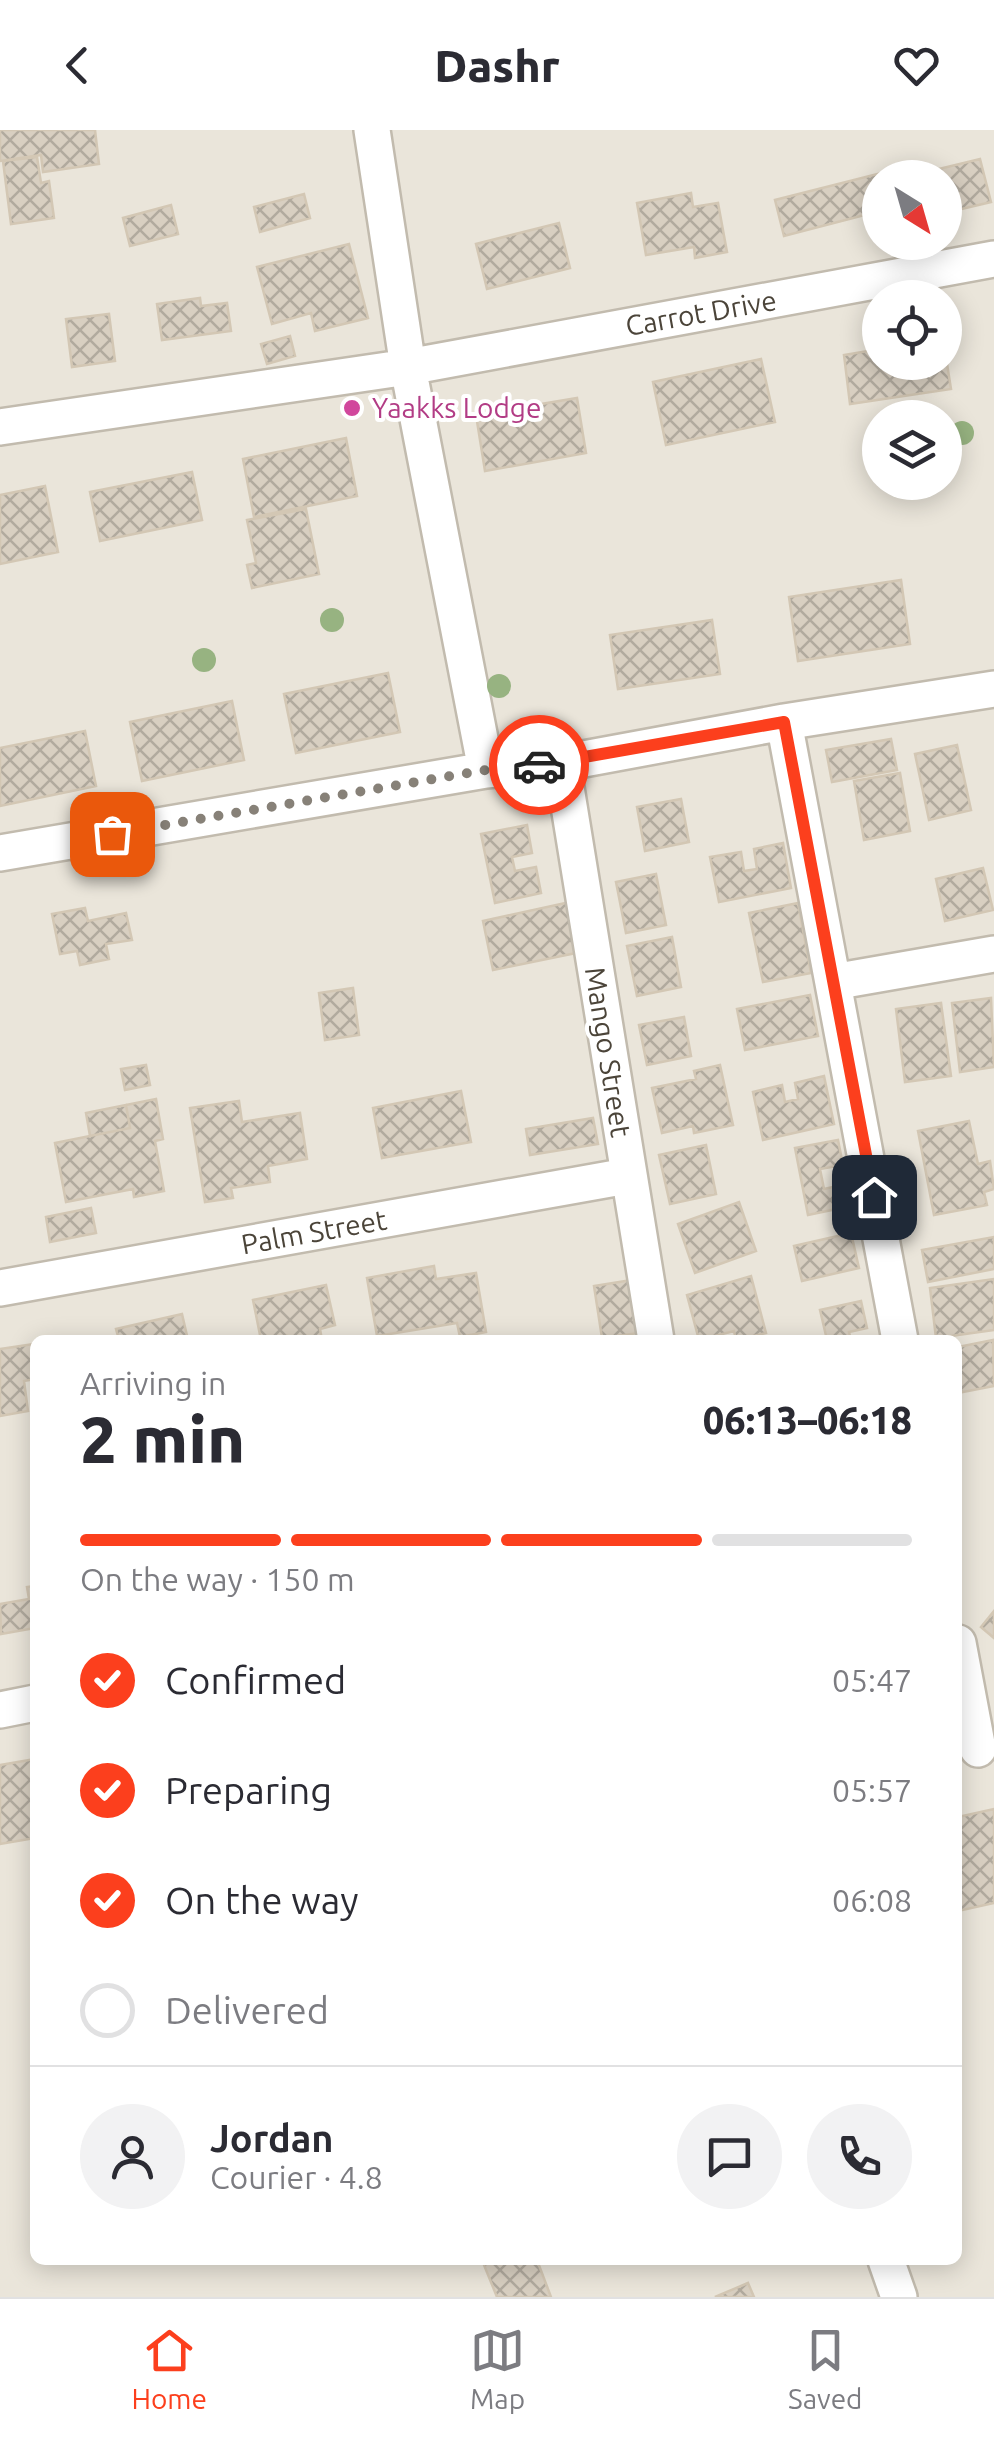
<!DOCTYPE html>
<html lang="en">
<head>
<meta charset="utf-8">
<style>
  body { margin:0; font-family:Ubuntu,sans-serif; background:#f2f2f3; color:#2b2b33; height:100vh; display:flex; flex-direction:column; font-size:38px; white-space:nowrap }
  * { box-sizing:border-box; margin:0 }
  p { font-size:32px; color:#7c7c81 }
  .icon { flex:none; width:55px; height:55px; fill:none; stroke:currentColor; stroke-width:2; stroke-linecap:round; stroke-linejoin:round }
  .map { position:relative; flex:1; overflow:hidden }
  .sheet { position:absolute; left:30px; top:1205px; width:932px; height:930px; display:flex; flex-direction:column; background:#fff; border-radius:15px; box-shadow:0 5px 25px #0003 }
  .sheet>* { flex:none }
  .needle { width:65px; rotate:143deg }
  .fabs { position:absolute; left:862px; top:30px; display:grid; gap:20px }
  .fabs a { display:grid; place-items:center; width:100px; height:100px; border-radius:50%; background:#fff; box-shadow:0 5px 25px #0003; font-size:50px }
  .pin { position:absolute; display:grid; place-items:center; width:85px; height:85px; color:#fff; margin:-42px; border-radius:20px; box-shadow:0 5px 15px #0006 }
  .courier { position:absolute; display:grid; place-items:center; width:100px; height:100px; margin:-50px; border:8px solid #fc3f1d; border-radius:50%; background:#fff; color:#222; box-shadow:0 2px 12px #0007 }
  .headline em { font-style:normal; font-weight:800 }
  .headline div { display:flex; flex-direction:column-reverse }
  .headline { display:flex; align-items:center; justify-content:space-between; height:170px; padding:0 50px }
  h1 { font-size:65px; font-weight:800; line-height:75px }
  .bar { display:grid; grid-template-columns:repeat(4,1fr); gap:15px 10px; align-content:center; height:120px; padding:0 50px }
  .bar i { height:12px; border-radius:8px; background:#e1e1e2 }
  .bar .selected { background:#fc3f1d }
  .bar p { grid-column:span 4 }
  .line { display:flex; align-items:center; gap:25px; padding:0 50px; border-top:2px solid #e1e1e2 }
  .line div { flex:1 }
  .round { display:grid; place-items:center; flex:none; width:105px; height:105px; border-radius:52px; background:#f2f2f3 }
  ol { padding:0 50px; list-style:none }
  li { display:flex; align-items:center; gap:30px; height:110px }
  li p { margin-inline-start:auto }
  li .icon { padding:10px; border-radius:50%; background:#fc3f1d; color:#fff; stroke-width:4 }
  li:last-child { color:#7c7c81 }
  li i { width:55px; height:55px; border:5px solid #e1e1e2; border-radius:50% }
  header { display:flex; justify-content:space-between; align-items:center; height:130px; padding:0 50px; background:#fff; font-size:45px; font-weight:800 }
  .tabs { display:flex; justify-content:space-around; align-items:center; height:140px; border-top:2px solid #e1e1e2; background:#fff; font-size:28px; color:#7c7c81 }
  .tabs a { display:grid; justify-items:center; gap:5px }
  .tabs .selected { color:#fc3f1d }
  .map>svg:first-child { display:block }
</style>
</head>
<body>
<header><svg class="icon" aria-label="back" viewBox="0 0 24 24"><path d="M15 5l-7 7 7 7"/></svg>Dashr<svg class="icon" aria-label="heart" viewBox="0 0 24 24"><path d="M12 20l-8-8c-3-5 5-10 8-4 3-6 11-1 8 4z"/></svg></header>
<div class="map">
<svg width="994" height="2167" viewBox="0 0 994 2167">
  <defs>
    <pattern id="building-cross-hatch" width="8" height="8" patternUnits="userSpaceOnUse" patternTransform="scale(2.5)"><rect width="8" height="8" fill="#d8cfc1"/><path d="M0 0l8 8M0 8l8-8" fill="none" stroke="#b1aa9e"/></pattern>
  </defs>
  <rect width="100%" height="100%" fill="#f6f3ec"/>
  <path fill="#eae5da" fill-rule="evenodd" d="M0,0h994v2167h-994zM880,48h65v64h-65zM880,168h65v64h-65zM880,288h65v64h-65zM35,1210h923v920h-923z"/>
  <path fill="url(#building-cross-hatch)" stroke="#d3c7b4" stroke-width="2.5" d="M0,0h95l4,34 -56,8 -2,-17 -41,6z
    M37,27l4,26 8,-2 5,37 -43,6 -8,-63z
    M980,29l11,43 -46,11v-35l-39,-1z
    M881,43l-1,38 -96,25 -9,-36z
    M691,63l2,14 25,-4 9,49 -32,6 -1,-11 -48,8 -9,-52z
    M304,64l6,24 -50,14 -6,-25z
    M171,75l7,29 -48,12 -7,-28z
    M559,93l11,45 -83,21 -11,-45z
    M349,114l19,74 -53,13 -4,-18 -39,11 -15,-57z
    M200,168l1,8 26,-3 4,28 -69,9 -5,-36z
    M109,184l6,47 -43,6 -6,-48z
    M290,206l5,20 -28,8 -6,-20z
    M880,219v13h65v-11l6,38 -101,15 -6,-49z
    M761,229l14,63 -109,23 -13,-63z
    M577,268l9,55 -101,18 -9,-56z
    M346,308l11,58 -103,21 -11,-58z
    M192,342l10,48 -102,21 -10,-49z
    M45,356l13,66 -58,12v-69z
    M306,379l13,65 -67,14 -5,-23 9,-2 -9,-43z
    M901,450l9,64 -112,17 -9,-64z
    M712,490l8,54 -102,15 -8,-54z
    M388,543l12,59 -104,21 -12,-59z
    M232,571l12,59 -102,21 -12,-59z
    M85,601l11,55 -96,20v-58z
    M891,609l6,31 -65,12 -6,-32z
    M957,615l14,65 -42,10 -14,-66z
    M900,643l10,58 -46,9 -10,-59z
    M681,669l8,43 -44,9 -8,-44z
    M527,695l5,28 -20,4 3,14 21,-4 5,26 -46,10 -14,-69z
    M783,713l8,45 -72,14 -9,-45 31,-5 3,19 13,-2 -3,-20z
    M983,738l10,42 -48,11 -9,-42z
    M656,744l10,51 -40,8 -10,-51z
    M570,772l11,50 -88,18 -10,-49z
    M798,773l13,70 -48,9 -14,-69z
    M85,778l3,13 38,-8 6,27 -26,4 3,15 -29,6 -3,-14 -17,3 -8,-40z
    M672,807l9,50 -44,9 -10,-50z
    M353,858l6,47 -34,5 -6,-47z
    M810,865l8,41 -73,14 -8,-41z
    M991,868l3,69 -34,5 -8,-69z
    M941,873l10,73 -46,6 -9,-73z
    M684,887l7,39 -44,9 -8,-40z
    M146,935l4,20 -25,5 -4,-21z
    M720,935l13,60 -39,8 -1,-7 -31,7 -10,-45 44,-9 -2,-8z
    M824,946l10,48 -71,16 -10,-48 29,-7 3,17 13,-3 -3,-16z
    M461,961l10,51 -89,16 -9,-50z
    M156,969l7,40 -8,2 9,50 -30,6 -1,-8 -67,13 -11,-59 75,-15 -4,-23z
    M239,971l3,21 58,-9 7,46 -39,7 2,16 -39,6 2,10 -28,4 -15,-94z
    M126,975l4,23 -40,8 -4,-23z
    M593,988l5,26 -68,11 -4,-26z
    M969,991l9,43 12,-3 4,28 -10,3 3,13 -53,10 -16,-84z
    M838,1010l5,25 -23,4 4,20 22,-5 5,22 -43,9 -13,-67z
    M706,1015l10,49 -46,10 -11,-49z
    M739,1072l17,49 -61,22 -17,-49z
    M91,1078l5,25 -46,9 -4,-25z
    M851,1103l8,35 -57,13 -8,-35z
    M994,1107v32l-66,13 -6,-32z
    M434,1136l2,13 40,-6 10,59 -26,5 -3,-14 -80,13 -10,-58z
    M751,1146l15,57 -30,7 -2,-9 -35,9 -12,-45z
    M638,1149l8,53 -44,6 -8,-52z
    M994,1149v51l-58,8 -6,-50z
    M326,1155l9,40 -15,4 2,11h-34l-1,-4 -26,4 -8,-40z
    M861,1171l6,27 -18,4 2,8h-24l-7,-30z
    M182,1184l6,26h-69l-3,-11z
    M993,1210l1,46 -36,7v-46z
    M34,1214l1,35 -11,2 4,30 -28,5v-67z
    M35,1456v42l-34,6 -1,-30 29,-5 -2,-12z
    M994,1481v27l-13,-11z
    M35,1629v79l-35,6v-79z
    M994,1679v94l-36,8v-94z
    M482,2130h55l14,37h-54z
    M748,2153l6,14h-39z"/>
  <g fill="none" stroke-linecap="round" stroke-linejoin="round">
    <defs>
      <path id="minor" d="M372,0l36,237 78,403
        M0,297l408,-60 586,-108
        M784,592l116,618
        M562,633l94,577
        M0,723l486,-83 76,-7 222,-41 210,-33
        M833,852l161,-28
        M0,1158l627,-112
        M958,1513l20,106
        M0,1580l35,-7
        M886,2130l13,37"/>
    </defs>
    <use href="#minor" stroke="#c2bbae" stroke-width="40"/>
    <use href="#minor" stroke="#fff" stroke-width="35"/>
  </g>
  <g fill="#97b381">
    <circle cx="962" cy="303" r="12"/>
    <circle cx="332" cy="490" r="12"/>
    <circle cx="204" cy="530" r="12"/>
    <circle cx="499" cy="556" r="12"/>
    <circle cx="517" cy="609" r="12"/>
  </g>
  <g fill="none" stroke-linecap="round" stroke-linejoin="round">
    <path stroke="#878178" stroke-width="10" stroke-dasharray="0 18" d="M112,704l374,-64 53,-5"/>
    <path stroke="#fc3f1d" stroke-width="12" d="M539,635l245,-43 90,475"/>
  </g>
  <circle fill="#d1479c" stroke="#fff" stroke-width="4" cx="352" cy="278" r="10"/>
  <g text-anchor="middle" stroke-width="8" stroke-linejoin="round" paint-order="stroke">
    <g font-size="28" fill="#4b4439" stroke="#fff">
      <text transform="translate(701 183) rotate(-10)" y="10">Carrot Drive</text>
      <text transform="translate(608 922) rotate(81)" y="10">Mango Street</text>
      <text transform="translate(314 1102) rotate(-10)" y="10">Palm Street</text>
    </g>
    <g font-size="28" fill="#b23c85" stroke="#fff" text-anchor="start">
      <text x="372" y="288">Yaakks Lodge</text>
    </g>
  </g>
</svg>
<div class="fabs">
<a><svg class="needle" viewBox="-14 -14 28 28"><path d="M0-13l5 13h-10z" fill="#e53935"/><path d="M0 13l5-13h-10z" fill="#7c7c81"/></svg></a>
<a><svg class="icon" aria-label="locate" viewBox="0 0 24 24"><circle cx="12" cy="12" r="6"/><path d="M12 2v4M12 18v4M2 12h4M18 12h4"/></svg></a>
<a><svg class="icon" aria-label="layers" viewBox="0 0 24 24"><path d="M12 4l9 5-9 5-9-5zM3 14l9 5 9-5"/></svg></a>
</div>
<div class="pin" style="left:112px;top:704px;background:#ea580c"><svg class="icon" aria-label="bag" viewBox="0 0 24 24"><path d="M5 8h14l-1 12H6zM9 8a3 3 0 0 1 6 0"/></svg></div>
<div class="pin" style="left:874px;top:1067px;background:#1f2937"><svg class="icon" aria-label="home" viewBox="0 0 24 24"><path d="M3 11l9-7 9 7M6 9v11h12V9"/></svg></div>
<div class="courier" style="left:539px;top:635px"><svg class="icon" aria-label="car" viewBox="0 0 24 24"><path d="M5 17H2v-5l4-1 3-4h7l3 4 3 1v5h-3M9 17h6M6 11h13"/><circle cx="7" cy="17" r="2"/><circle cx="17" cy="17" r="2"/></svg></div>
<section class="sheet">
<div class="headline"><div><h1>2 min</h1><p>Arriving in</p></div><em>06:13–06:18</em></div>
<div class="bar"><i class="selected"></i><i class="selected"></i><i class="selected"></i><i></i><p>On the way · 150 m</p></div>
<ol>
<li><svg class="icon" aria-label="check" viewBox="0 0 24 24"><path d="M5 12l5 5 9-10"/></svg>Confirmed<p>05:47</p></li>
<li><svg class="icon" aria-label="check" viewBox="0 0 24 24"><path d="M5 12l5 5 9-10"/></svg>Preparing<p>05:57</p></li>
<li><svg class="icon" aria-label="check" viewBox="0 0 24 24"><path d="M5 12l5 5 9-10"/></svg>On the way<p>06:08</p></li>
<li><i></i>Delivered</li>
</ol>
<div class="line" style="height:180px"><a class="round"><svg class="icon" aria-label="person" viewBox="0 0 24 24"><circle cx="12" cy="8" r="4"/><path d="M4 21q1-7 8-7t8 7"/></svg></a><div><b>Jordan</b><p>Courier · 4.8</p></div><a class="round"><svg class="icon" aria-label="chat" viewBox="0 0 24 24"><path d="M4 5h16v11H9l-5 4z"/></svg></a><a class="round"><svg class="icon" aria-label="phone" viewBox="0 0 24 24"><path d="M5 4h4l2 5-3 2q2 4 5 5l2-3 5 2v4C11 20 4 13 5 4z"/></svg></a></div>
</section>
</div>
<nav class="tabs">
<a class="selected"><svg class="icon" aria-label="home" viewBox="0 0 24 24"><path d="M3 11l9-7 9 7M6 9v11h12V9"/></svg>Home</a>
<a><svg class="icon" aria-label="map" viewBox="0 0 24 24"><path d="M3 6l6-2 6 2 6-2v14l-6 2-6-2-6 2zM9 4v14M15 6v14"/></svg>Map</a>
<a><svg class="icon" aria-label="saved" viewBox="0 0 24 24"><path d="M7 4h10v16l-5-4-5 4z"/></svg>Saved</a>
</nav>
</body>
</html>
